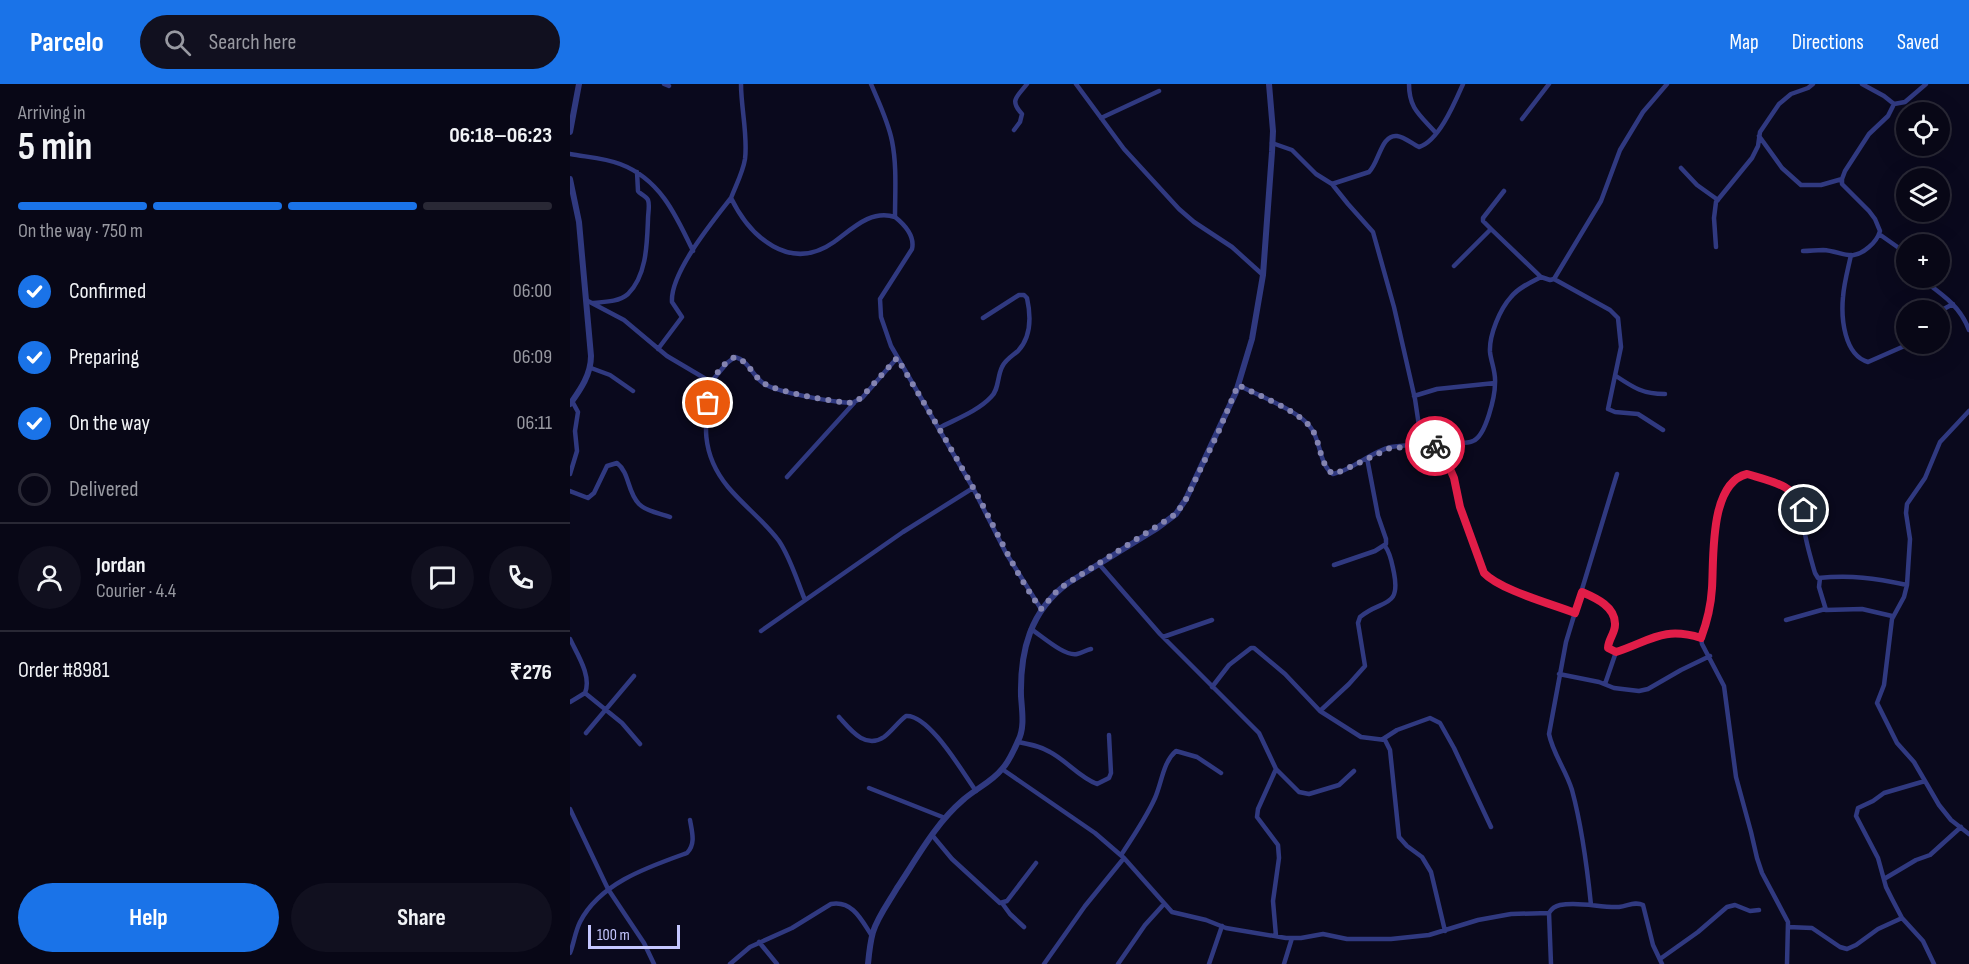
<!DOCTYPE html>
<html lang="en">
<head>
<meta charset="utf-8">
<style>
  body { margin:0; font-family:"Sofia Sans Condensed",sans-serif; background:#11101f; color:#f1f3f6; height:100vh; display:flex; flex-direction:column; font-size:22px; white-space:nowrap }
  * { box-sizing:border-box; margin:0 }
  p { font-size:20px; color:#9899a1 }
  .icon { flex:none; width:33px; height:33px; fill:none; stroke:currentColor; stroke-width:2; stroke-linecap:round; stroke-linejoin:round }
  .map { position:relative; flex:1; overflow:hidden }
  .sheet { display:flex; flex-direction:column; background:#080716; width:570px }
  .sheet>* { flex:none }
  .controls { position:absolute; left:1326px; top:18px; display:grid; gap:12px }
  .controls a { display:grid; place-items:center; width:54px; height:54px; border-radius:50%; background:#080716; box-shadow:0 6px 24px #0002,0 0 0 2px #292835; font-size:30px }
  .scale { position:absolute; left:18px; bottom:15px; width:92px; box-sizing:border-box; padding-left:6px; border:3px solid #c5c7ff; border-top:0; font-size:16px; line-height:21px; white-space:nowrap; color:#c5c7ff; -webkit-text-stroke:4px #0a091d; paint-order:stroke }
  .pin { position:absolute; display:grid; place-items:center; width:51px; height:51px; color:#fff; margin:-26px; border:3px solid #fff; border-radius:50%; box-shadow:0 2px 6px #0007 }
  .courier { position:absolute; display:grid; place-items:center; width:60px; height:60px; margin:-30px; border:4px solid #e11d48; border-radius:50%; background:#fff; color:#222; box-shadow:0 2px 8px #0007 }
  .head em { font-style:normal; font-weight:700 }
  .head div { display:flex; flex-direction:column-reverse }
  .head { display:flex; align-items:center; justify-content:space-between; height:102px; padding:0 18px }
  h1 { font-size:39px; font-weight:700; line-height:45px }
  .bar { display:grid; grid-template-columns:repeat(4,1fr); gap:9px 6px; align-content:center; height:72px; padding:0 18px }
  .bar i { height:8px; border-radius:4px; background:#292835 }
  .bar .active { background:#1a73e8 }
  .bar p { grid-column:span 4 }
  .line { display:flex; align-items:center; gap:15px; padding:0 18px; border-top:2px solid #292835 }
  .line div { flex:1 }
  .round { display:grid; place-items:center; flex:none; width:63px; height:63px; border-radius:32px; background:#11101f }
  ol { padding:0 18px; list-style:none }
  li { display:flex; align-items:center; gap:18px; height:66px }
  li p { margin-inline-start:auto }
  li .icon { padding:6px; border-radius:50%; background:#1a73e8; color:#fff; stroke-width:4 }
  li:last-child { color:#9899a1 }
  li i { width:33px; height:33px; border:3px solid #292835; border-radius:50% }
  .action { display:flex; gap:12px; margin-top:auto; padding:12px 18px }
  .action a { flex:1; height:69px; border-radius:36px; background:#1a73e8; color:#fff; font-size:24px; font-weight:700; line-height:69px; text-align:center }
  .action a+a { background:#11101f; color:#f1f3f6 }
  header { display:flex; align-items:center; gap:36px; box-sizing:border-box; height:84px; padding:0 30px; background:#1a73e8; color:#fff }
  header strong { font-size:28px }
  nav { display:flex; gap:33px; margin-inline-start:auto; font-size:21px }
  .search { width:420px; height:54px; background:#11101f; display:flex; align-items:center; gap:15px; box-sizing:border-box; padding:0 21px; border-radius:33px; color:#9899a1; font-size:22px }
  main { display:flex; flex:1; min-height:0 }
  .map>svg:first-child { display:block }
</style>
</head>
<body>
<header>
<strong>Parcelo</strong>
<div class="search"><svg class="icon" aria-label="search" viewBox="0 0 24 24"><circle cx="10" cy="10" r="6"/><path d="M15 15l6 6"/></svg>Search here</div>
<nav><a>Map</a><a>Directions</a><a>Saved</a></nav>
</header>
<main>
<section class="sheet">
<div class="head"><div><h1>5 min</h1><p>Arriving in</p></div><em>06:18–06:23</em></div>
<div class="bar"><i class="active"></i><i class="active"></i><i class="active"></i><i></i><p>On the way · 750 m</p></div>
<ol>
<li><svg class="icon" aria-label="check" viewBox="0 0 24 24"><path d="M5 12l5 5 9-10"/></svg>Confirmed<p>06:00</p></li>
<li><svg class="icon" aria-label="check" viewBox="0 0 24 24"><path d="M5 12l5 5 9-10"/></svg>Preparing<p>06:09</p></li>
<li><svg class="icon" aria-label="check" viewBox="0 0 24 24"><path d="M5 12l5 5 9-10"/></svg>On the way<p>06:11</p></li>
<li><i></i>Delivered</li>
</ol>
<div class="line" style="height:108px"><a class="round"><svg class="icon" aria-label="person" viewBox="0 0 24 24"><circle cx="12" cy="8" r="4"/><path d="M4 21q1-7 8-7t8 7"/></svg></a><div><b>Jordan</b><p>Courier · 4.4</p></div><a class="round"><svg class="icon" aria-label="chat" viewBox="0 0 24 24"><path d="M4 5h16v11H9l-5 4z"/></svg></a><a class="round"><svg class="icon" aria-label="phone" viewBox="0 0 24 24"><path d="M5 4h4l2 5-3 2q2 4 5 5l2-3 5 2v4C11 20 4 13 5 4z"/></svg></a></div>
<div class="line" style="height:78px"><div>Order #8981</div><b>₹276</b></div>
<div class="action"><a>Help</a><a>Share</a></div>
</section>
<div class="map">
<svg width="1399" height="880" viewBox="0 0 1399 880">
  <rect width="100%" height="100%" fill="#0a091d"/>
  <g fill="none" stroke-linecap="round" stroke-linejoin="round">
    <path stroke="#303980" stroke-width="4.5" d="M94,0l5,2
      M171,0c0,24 7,52 4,75 -2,13 -9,26 -14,39 19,39 59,75 103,44 18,-13 37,-33 61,-25 10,8 20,19 17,32l-32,50 1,18 10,29 82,142 33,65 35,56
      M301,0c8,19 17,37 21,57 5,25 3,51 3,76
      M506,0l48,65 55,60 15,13 38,25 31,28
      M839,0c0,25 11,31 27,49
      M1292,0l22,12 10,8 11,-2 21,-18
      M531,34l58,-27
      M952,35l27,-35
      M444,46l6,-8 2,-8c-13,-14 -5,-17 5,-30
      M1189,52l23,32 19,17h20l21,-6
      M702,59l20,7 24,24 16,10 16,20 25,28 21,75 21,92 7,47
      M0,70c16,3 35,4 50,10 40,15 56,51 73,87
      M1111,84l16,17 21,15
      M762,100l37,-12c10,-9 12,-38 28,-36 8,1 15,8 22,11 20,-6 36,-45 44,-63
      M921,145l-8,-8v-3l21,-27
      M1309,150l27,19
      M1146,163l-2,-29 2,-16 36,-44 6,-12 2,-14 19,-28 12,-10 17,-6 5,-4
      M1233,167c7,0 13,-1 20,-1 19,1 28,13 46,-3 6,-5 9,-9 11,-16l-5,-12 -6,-8 -27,-27v-5l3,-8 24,-37 19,-18 6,-12
      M1281,171c-3,14 -7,28 -8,42 -2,21 1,58 25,65l41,-18
      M884,182l37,-37 50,48
      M1350,194c20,15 40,27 49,52
      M16,216l38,20 43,36 44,26 16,-19 8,-6c13,3 17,18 28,26 14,10 70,19 89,20l10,-5 35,-40
      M22,219c12,-1 27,-1 36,-9 19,-19 19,-51 20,-75 0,-6 2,-14 0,-19 -2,-4 -8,-6 -10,-9l-1,-19
      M1370,227l13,-7
      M88,265l24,-32 -10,-15c-2,-29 41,-81 59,-104
      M21,284l19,7 23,16
      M1046,292c18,12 27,18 49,18
      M141,298c-7,41 -11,71 17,105 16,19 36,34 51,54 12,18 18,40 26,59
      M668,301c19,10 62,26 73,43 10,13 8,37 22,46 20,-4 37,-22 58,-27 22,-4 46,0 68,-4 4,0 10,0 14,-2 13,-5 22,-45 22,-58 1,-11 -4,-21 -5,-31 -1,-17 10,-43 21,-55 7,-9 20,-15 30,-20l9,3 4,-1
      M844,312l23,-7 58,-6
      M1399,327l-29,31 -15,36 -18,26 -1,9 4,26 -3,46 -3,12 -12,22 -8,66 -7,18 20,40 17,19 25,43 12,15 18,14
      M369,344c17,-9 39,-17 52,-31 8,-7 6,-20 11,-30 3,-7 10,-11 16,-16 13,-14 13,-35 9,-53l-3,-3h-5l-36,23
      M1093,346l-25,-16 -23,-2 -7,-3 13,-62 -3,-29 -8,-8 -56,-31 47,-78 19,-51 23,-38 24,-28
      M870,362l14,32 6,29 24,66c15,16 68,31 91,40
      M0,390l7,-23 -2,-20 3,-19 -6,-11
      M217,393l67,-74
      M0,407l18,7 6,-5 13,-27 10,-3c13,10 10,29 22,41 8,8 21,9 31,13
      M529,480l61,70 99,99 17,36 23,23 10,2 30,-9 15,-14
      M764,481l41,-14 11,-7v-5l-8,-23 -11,-58
      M1250,494l-1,9 7,23 36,-1 30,7
      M1012,508c27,11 41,23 26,53l3,5 5,2c34,-11 47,-26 85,-14
      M1216,536l39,-11
      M461,545c11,7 34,28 46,25 5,-1 9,-4 14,-5
      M191,547l142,-99 70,-44
      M593,553l49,-17
      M0,555c7,15 22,37 15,54l-15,9
      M989,590l40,8 15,6 25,3 9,-2 33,-19 29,-14
      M1035,600l11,-32
      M642,603l17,-22 22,-17h3l31,26 35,37 41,26 24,3 5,10 9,87 8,9 15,11 9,15 14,59
      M15,609l37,30 18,21
      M750,627l29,-27 16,-18 -7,-43 2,-6c21,-18 41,-8 34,-44 -2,-9 -3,-19 -9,-27
      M269,633c11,12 26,33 45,20 8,-6 14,-15 22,-21 23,-2 57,57 70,75
      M16,649l48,-57
      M813,655l14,-9 33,-12 10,5 14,25 37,79
      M448,658c11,2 22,4 32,10 17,9 29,25 47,32l12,-6 2,-5 -2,-38
      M432,685l93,64 29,25 48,54 34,8 20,8 60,10h15l22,-4 24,5h44l38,-4 49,-15 33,-6 38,-1
      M706,685l-18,40 -1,8 21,28 1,13 -6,43 3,35
      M1355,697l-41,12 -11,8 -15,7 -2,8 22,42 8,29 6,12 10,19 21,23 11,23
      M299,704l76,30
      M0,725l38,80 36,54 10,21
      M362,751l20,24 48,44 7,-2 29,-38
      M551,771c12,-18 25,-37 34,-57 7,-16 8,-36 21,-47l21,6 24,16
      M1314,795l32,-19 14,-5 31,-28
      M432,819l8,11 14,13
      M1021,821c-4,-39 -9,-78 -19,-115 -6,-20 -19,-36 -23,-56l17,-92 51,-168
      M1218,843l24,1 28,19 7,2 9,-4 22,-16 24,-11
      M189,858l18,22
      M0,869c4,-10 5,-21 10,-31 20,-39 68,-55 107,-69 9,-9 5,-21 3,-33
      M1090,875l38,-27 29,-25 8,-2 15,6 9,-1
      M160,880l20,-17 42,-19 39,-24c22,-4 31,17 41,32
      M474,880l41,-58 39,-48
      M548,880l27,-39 19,-21
      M639,880l13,-38
      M714,880l8,-26
      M981,880l-2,-51c3,-5 6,-7 11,-8 20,-4 40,3 59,2 9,-1 16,-6 24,-2l10,40 9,19
      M1217,880l1,-42 -26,-49 -5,-15 -6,-26 -15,-55 -12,-91 -22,-42 -1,-6c6,-16 10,-33 11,-50 2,-29 -3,-105 35,-114 19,6 52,11 57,35 1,6 0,12 0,19 2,15 7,31 11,45l3,5c34,-3 56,0 89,7"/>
    <path stroke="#303980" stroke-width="6" d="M0,48l9,-48
      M0,95l9,43 12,134c0,18 -10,33 -21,48
      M298,880c1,-11 2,-21 5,-32 5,-16 16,-30 24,-44 20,-30 38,-64 66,-88 12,-11 29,-18 39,-31 7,-7 12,-19 16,-28 7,-13 4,-30 3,-45 -1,-45 9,-85 47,-113l88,-54 20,-15 10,-15 50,-107 16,-53 11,-64 9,-123 1,-21 -4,-47"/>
  </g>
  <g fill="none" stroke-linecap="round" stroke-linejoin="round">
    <path stroke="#8484b0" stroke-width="6" stroke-dasharray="0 10.8" d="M138,319c3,-20 8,-36 27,-46 12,3 17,17 27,25 13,10 72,20 90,21l9,-5 36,-40c26,43 52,87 77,131 22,40 40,83 67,120l17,-19 10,-7 108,-69 10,-15 32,-66 20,-48c19,10 61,26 73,43 10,13 8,37 22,46l11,-4 46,-22 45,-2"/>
    <path stroke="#e11d48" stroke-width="8" d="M865,362h5l14,32 6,29 24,66c16,17 68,31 91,40l7,-21c14,6 34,15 33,33 0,8 -7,15 -7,23l8,4c34,-11 47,-26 85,-14 6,-16 10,-33 11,-50 2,-29 -3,-105 35,-114 23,7 49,11 57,36"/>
  </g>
</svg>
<div class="controls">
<a><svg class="icon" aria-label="locate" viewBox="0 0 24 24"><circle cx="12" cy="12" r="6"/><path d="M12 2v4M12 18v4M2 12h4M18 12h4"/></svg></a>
<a><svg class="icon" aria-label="layers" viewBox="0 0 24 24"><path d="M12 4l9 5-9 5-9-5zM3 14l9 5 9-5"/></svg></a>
<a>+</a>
<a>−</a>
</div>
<div class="scale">100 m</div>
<div class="pin" style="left:138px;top:319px;background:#ea580c"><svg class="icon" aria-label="bag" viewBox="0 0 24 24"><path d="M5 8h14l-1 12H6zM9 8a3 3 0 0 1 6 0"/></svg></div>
<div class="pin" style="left:1234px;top:426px;background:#1f2937"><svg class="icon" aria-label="home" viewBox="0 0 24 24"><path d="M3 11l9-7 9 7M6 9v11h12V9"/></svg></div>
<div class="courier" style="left:865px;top:362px"><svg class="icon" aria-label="bike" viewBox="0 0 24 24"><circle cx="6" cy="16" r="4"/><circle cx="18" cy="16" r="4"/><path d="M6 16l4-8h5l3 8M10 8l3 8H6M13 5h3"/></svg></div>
</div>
</main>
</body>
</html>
